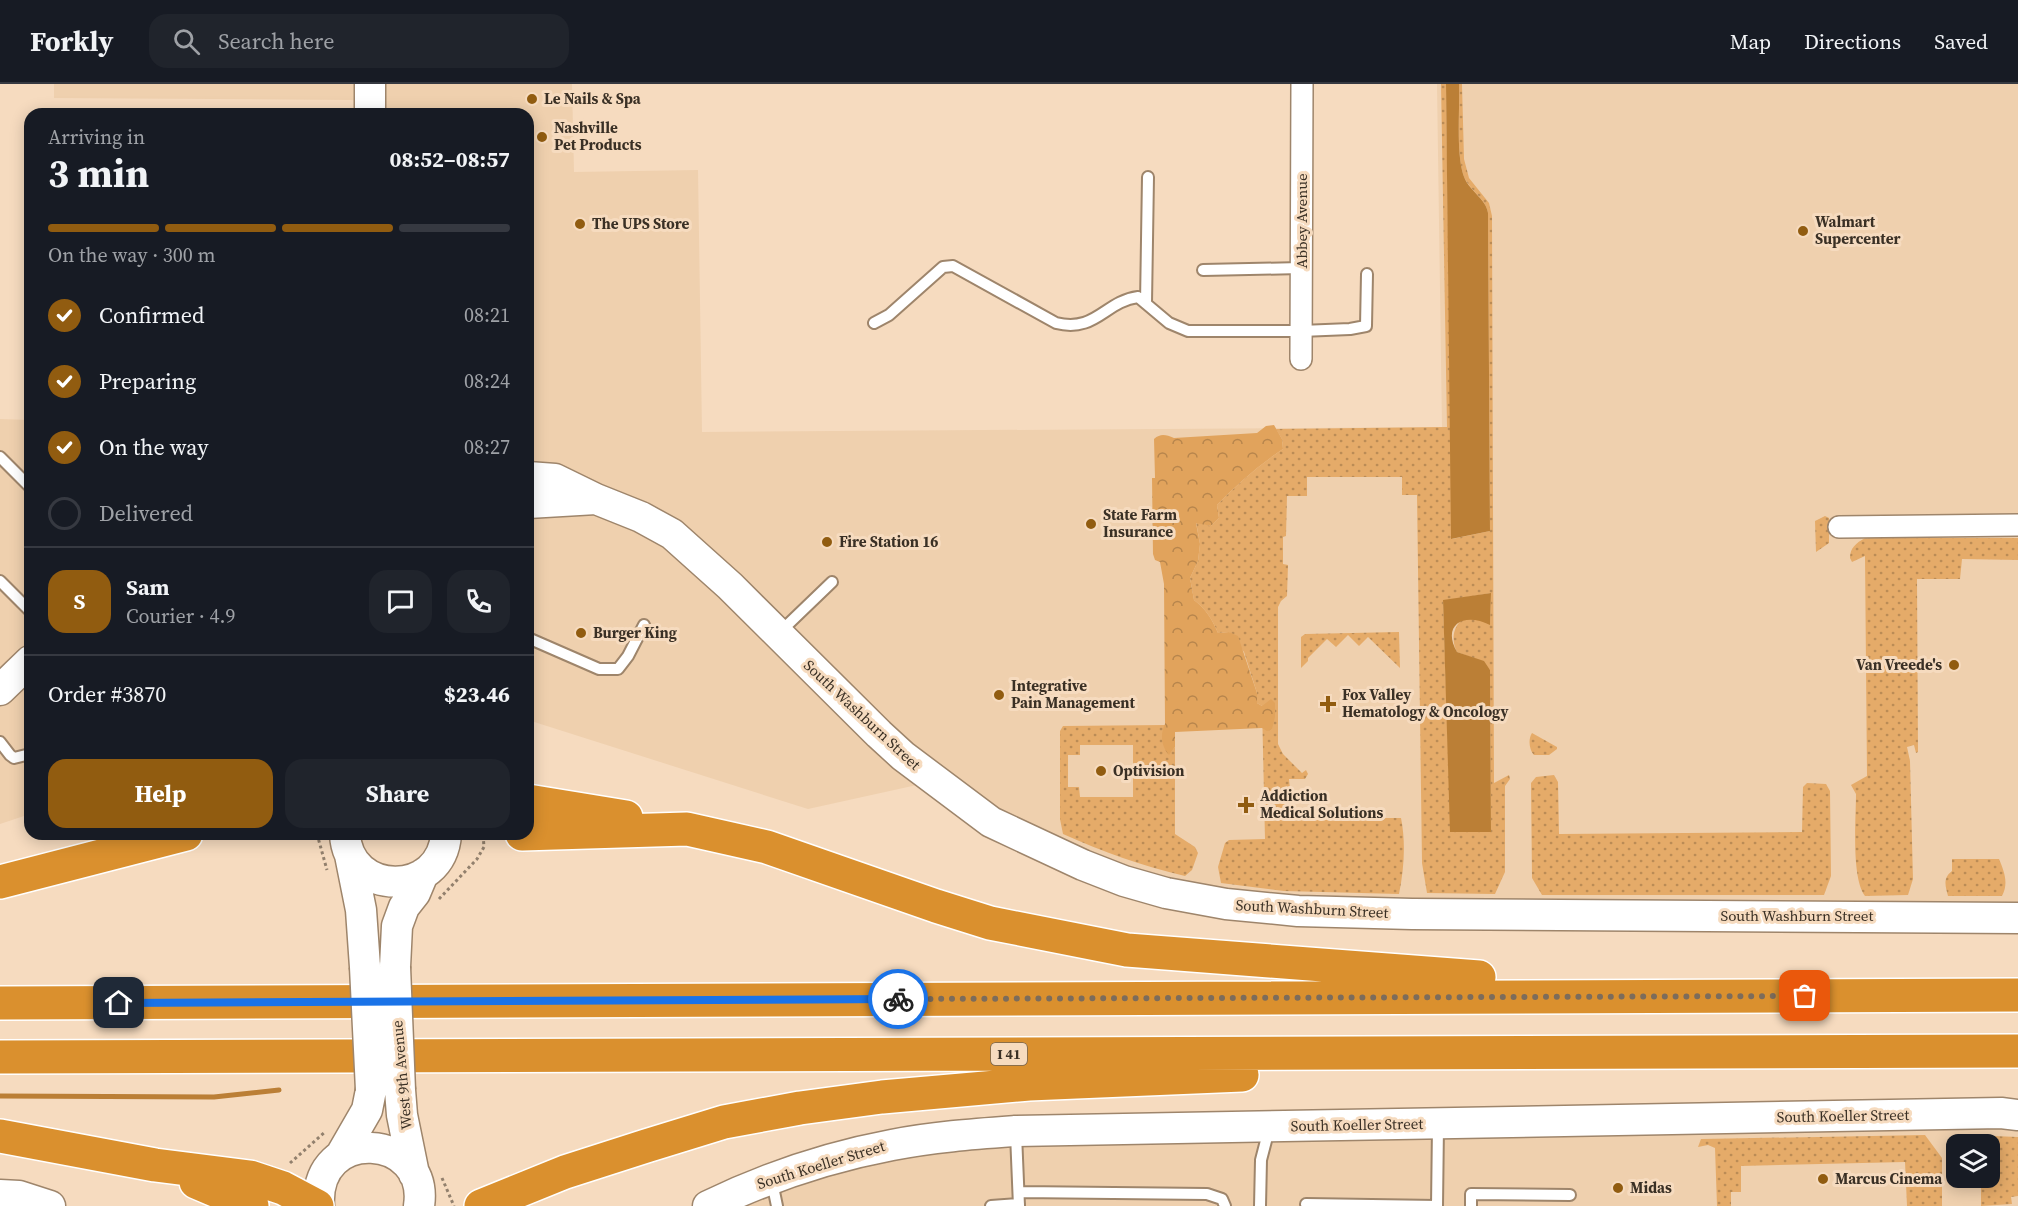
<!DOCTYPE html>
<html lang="en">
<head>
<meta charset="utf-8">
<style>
  body { margin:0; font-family:"Source Serif 4",serif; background:#20242c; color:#f1f3f6; height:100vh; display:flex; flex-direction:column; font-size:22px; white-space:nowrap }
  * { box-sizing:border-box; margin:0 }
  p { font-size:20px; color:#9ea1a6 }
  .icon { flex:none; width:33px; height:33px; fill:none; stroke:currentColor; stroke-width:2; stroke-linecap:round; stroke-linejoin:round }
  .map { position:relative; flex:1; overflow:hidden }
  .details { position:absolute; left:24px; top:24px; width:510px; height:732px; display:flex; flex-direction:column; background:#171b24; border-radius:18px; box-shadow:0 3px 15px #0003 }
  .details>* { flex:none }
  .buttons { position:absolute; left:1946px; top:1050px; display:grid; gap:12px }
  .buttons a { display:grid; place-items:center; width:54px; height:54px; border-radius:12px; background:#171b24; box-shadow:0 3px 15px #0003; font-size:30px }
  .pin { position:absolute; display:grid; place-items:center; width:51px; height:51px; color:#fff; margin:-26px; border-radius:12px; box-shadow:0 3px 9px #0006 }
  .courier { position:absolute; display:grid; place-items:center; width:60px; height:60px; margin:-30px; border:4px solid #1a73e8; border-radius:50%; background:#fff; color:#222; box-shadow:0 2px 8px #0007 }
  .overview em { font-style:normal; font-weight:700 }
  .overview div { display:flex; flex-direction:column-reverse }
  .overview { display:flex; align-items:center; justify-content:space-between; height:102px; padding:0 24px }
  h1 { font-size:39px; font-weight:700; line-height:45px }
  .bar { display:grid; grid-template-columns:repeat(4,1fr); gap:9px 6px; align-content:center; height:72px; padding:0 24px }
  .bar i { height:8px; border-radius:4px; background:#363941 }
  .bar .current { background:#915c10 }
  .bar p { grid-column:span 4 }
  .line { display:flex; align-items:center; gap:15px; padding:0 24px; border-top:2px solid #363941 }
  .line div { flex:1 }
  .round { display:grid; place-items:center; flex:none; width:63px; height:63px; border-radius:18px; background:#20242c }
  ol { padding:0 24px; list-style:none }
  li { display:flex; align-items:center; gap:18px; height:66px }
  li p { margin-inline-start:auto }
  li .icon { padding:6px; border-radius:50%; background:#915c10; color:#fff; stroke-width:4 }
  li:last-child { color:#9ea1a6 }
  li i { width:33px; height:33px; border:3px solid #363941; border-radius:50% }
  .action { display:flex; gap:12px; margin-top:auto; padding:12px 24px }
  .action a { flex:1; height:69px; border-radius:18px; background:#915c10; color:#fff; font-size:24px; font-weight:700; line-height:69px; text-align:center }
  .action a+a { background:#20242c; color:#f1f3f6 }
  header { display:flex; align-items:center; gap:36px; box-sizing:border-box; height:84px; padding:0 30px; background:#171b24; border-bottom:2px solid #363941 }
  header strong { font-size:28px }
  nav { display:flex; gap:33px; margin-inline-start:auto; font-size:21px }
  .search { width:420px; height:54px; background:#20242c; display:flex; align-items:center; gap:15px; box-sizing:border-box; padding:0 21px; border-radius:18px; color:#9ea1a6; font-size:22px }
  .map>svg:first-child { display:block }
</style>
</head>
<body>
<header>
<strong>Forkly</strong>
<div class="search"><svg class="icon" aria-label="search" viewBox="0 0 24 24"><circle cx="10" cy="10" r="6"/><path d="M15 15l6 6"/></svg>Search here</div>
<nav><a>Map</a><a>Directions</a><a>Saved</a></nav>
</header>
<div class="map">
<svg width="2018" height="1122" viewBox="0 0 2018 1122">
  <defs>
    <pattern id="grass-dots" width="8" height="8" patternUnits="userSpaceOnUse" patternTransform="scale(1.5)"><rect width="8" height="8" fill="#e5ab69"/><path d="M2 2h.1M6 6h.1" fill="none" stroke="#bb8c56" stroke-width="1.8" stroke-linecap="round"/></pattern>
    <pattern id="forest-crowns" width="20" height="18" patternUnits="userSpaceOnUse" patternTransform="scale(1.5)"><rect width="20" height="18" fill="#e1a35c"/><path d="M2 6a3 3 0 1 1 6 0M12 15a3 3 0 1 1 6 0" fill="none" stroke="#b7854c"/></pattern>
  </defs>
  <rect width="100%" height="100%" fill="#f6dbbf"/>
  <path fill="#efd0ae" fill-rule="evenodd" d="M54,0h518l2,88 124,-2 4,262 740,-5 -5,-343h581v834l-852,-25 -231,-112 -127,28 -280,-89v-606h-158v-12l-20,-2 -296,-2z
    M0,335l30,1v394l-30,10z
    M2018,1031v91h-1310l185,-62zM1956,1060h33v34h-33z"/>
  <path fill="url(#grass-dots)" fill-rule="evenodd" d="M1441,0h5l6,455 38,-8 -2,-318c-2,-15 -20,-23 -25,-39 -7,-24 -3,-64 -4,-90h3l2,75 5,19 20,25 3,13 2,567 15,-8 1,4 -5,7v86l-10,22 -68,-1 -5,-30 -5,-368h-15v-18h-95v19h-20l-1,40 -3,1v27l5,1 -1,31 -6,5 -3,6v137l5,10 19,19 4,-3 2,4 -3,5h-16c1,14 5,25 5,39h107c5,25 3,51 -2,76l-115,-3 -63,-8 -3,-16 7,-24 4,-3 36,-1 -3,-133 -5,-3v-10l-13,-41 -15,-20 -11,1c-6,-14 -12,-24 -24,-33l-4,-22 8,-17 2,-17 -4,-22 15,4 8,-8 -2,-13c20,-21 42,-40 66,-56l-1,-10 -6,-10 171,-2zM1491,509l-1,31c-5,-2 -9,-5 -14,-6 -21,-4 -27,20 -19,34l19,7 14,11 1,162h-40l-8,-231z
    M1825,432l4,2v25l-13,9 -1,-31z
    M1865,454h153v22l-56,-1 -2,20h-43l1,173 -2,1 -2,-8 -7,2 3,14 3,118 -5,16 -43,1c-14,-19 -9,-77 -9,-102l-5,-9 16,-9 -2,-220 -13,6 -2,-4c0,-10 6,-15 15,-20z
    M1399,548l1,36 -32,-31 -9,9 -11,-11 -12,12 -9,-8 -19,19v3l-7,7v-31l4,-3z
    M1165,641l4,29 6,-7v87l20,13 3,6 -6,17 -7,6c-43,-10 -82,-24 -122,-42l-3,-15v-88l3,-5zM1080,661h53v52h-53l-1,-10h-11v-32h12z
    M1532,649l25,14v2l-8,6h-15c-5,-5 -6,-16 -2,-22z
    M1554,691l4,7 1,52 243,-2 1,-45 4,-4 19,1 4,7 1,85 -7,19h-282l-10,-17 -1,-95 5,-6z
    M1952,775h47c5,12 10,24 3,37h-54c-3,-11 -5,-18 4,-25z
    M1925,1051l17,23v48h-35l-2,-44 -164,4v26h-10v14h-14l-2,-58 -7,-3 -10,2 3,-8z
    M1993,1052l25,1v59l-7,1 1,7 -31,2v-28h8v-34h-6z"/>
  <path fill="url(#forest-crowns)" d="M1274,341l8,14 1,10c-24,16 -46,35 -66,56l2,13 -8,8 -15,-3 4,21 -2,17 -8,17 4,22c12,9 18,19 24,33l11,-1 9,4 19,57v10l5,3 9,-7 4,4v14l-3,12 -5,2 -5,-3 -87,4v15l-6,8c-8,-9 -9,-21 -4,-31l-1,-140 -4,-22 -5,-2 -2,-6 -1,-76h3l-1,-39c7,-6 12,-4 20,-1l83,-5 9,-7z"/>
  <path fill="#bb7f36" d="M1446,0h13c1,26 -3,66 4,90 5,17 23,24 25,39l2,318 -39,8z
    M1491,509l-1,32c-25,-13 -49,-1 -33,27l27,9 6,9 1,162h-41l-7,-232z"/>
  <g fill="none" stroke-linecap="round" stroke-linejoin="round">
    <path stroke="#bb7f36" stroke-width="5" d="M0,1012l214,1 65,-7"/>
    <defs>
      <path id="lane" d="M1203,186l98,-2
        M1146,219l2,-126
        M874,239l15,-8 54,-48 10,-1 103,57c40,10 49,-22 82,-26l31,26 19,8h113l49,-2 16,-3 1,-52
        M0,373l30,30
        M0,497l30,30
        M780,548l52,-50
        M528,554l71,31h19l10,-13 16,-31
        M0,658l10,13 4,3 16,-4
        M1016,1050l3,72
        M772,1098l5,24
        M1020,1108l187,2 15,5 3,7
        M1306,1120l131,2
        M991,1122l28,-2
        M1260,1122l1,-46 8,-31
        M1437,1122l1,-80
        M1471,1122v-12l99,1"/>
      <path id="street" d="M1301,275l1,-275
        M1839,443l179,-2"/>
      <path id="secondary" d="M370,0v30
        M528,393l27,2 41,20 45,18 31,17 58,52 149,148 24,22 88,66 92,43 41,16 42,12 60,11 72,7 114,3 606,4
        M528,419l68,-4
        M0,606l30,-29
        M345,750c3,63 97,64 101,0
        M350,771l11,55 4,57
        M395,883l2,-41 7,-19 11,-14 8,-19
        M400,1006l2,25 12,59
        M341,1071l26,-45 4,-20
        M0,1111l19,1 31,10
        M319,1122c-5,-82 111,-73 100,0
        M708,1122c58,-28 120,-49 184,-61 40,-8 82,-11 123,-14l986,-18 17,2"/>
      <path id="highway" d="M528,717l98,16
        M522,750l165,-5 80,18 169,59 54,17 137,27 352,27
        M0,798l186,-48
        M0,919l2018,-8
        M0,973l2018,-6
        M0,1052l155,29 95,12 33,11 34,18
        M196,1098l56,24
        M481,1122l84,-34 81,-26 78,-24 76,-14 82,-11 147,-13 213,-9"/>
    </defs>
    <use href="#lane" stroke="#9e856b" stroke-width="14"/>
    <use href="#street" stroke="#9e856b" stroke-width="24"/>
    <use href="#secondary" stroke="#9e856b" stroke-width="33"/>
    <use href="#highway" stroke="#fff" stroke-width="36"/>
    <path stroke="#92806d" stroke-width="3" stroke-dasharray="3 3" stroke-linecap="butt" d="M317,750l10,36
      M439,815l38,-40 7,-12 -1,-13
      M290,1079l35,-31
      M442,1094l12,28"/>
    <use href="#lane" stroke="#fff" stroke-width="10"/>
    <use href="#street" stroke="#fff" stroke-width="21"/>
    <use href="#secondary" stroke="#fff" stroke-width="30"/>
    <use href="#highway" stroke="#da902e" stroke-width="33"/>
    <defs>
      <path id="secondary-bridge" d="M365,883l6,123
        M395,883l5,123"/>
    </defs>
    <use href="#secondary-bridge" stroke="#9e856b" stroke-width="33" stroke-linecap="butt"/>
    <use href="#secondary-bridge" stroke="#fff" stroke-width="30"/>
  </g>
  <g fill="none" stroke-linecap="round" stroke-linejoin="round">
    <path stroke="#7c6c5b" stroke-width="6" stroke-dasharray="0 10.8" d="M898,915l907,-3"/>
    <path stroke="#1a73e8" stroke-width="8" d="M119,919l779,-4"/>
  </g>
  <g fill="#915c10" stroke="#f6dbbf" stroke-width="2">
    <circle cx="532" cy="15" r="6"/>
    <circle cx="542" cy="53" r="6"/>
    <circle cx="580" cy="140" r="6"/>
    <circle cx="1803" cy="147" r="6"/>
    <circle cx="1091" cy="440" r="6"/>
    <circle cx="827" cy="458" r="6"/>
    <circle cx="581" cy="549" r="6"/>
    <circle cx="1954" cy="581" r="6"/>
    <circle cx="999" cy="611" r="6"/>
    <path d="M1325 611h6v6h6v6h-6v6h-6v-6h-6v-6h6z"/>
    <circle cx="1101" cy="687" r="6"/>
    <path d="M1243 712h6v6h6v6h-6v6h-6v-6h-6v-6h6z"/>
    <circle cx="1823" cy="1095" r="6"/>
    <circle cx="1618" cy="1104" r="6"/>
  </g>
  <g text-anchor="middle" stroke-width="6" stroke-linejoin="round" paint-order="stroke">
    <rect fill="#f6dbbf" stroke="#726353" stroke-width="1.5" x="991" y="959" width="36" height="22" rx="4.5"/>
    <g font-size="14" font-weight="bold" fill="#3a3025">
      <text x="1009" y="975">I 41</text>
    </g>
    <g font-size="15" font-weight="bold" fill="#3a3025" stroke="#f6dbbf" text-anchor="start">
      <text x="544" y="20">Le Nails &amp; Spa</text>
      <text x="554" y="49">Nashville<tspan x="554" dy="17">Pet Products</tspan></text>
      <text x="1815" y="143">Walmart<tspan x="1815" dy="17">Supercenter</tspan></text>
      <text x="592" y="145">The UPS Store</text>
      <text x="1103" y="436">State Farm<tspan x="1103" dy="17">Insurance</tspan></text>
      <text x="839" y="463">Fire Station 16</text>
      <text x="593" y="554">Burger King</text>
      <text x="1942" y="586" text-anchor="end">Van Vreede's</text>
      <text x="1011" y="607">Integrative<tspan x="1011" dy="17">Pain Management</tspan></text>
      <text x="1342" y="616">Fox Valley<tspan x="1342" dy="17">Hematology &amp; Oncology</tspan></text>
      <text x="1113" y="692">Optivision</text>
      <text x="1260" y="717">Addiction<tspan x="1260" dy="17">Medical Solutions</tspan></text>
      <text x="1835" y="1100">Marcus Cinema</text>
      <text x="1630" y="1109">Midas</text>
    </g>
    <g font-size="15" fill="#3a3025" stroke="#f6dbbf">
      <text transform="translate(1302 137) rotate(-90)" y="5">Abbey Avenue</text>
      <text transform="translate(862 631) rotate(43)" y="5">South Washburn Street</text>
      <text transform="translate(1312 825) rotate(3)" y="5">South Washburn Street</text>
      <text x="1797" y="837">South Washburn Street</text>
      <text transform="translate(402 991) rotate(-95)" y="5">West 9th Avenue</text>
      <text transform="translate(1843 1032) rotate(-1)" y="5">South Koeller Street</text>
      <text transform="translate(1357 1041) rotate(-1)" y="5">South Koeller Street</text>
      <text transform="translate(821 1081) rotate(-17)" y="5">South Koeller Street</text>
    </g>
  </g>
</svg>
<div class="buttons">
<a><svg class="icon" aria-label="layers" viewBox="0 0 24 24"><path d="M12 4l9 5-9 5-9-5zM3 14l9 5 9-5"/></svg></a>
</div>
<div class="pin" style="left:1805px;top:912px;background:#ea580c"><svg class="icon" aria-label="bag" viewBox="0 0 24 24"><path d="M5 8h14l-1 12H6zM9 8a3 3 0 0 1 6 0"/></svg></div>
<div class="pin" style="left:119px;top:919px;background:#1f2937"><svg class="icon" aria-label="home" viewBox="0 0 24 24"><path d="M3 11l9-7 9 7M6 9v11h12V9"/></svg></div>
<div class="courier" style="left:898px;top:915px"><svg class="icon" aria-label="bike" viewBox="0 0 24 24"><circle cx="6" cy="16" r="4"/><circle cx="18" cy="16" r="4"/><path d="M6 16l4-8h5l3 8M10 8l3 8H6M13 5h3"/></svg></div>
<section class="details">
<div class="overview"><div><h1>3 min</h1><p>Arriving in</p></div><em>08:52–08:57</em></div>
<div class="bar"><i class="current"></i><i class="current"></i><i class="current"></i><i></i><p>On the way · 300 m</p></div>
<ol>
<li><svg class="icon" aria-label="check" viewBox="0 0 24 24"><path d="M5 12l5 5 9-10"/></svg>Confirmed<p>08:21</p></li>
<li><svg class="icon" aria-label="check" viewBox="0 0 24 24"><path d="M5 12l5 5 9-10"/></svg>Preparing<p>08:24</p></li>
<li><svg class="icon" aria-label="check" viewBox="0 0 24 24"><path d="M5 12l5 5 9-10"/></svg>On the way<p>08:27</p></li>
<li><i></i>Delivered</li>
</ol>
<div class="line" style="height:108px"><b class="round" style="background:#915c10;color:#fff">S</b><div><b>Sam</b><p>Courier · 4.9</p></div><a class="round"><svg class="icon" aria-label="chat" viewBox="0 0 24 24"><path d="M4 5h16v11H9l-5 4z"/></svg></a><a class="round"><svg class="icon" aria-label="phone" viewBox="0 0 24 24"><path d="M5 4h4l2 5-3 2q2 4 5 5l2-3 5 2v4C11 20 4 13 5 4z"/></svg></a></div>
<div class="line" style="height:78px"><div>Order #3870</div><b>$23.46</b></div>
<div class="action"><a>Help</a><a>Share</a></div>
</section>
</div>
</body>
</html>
